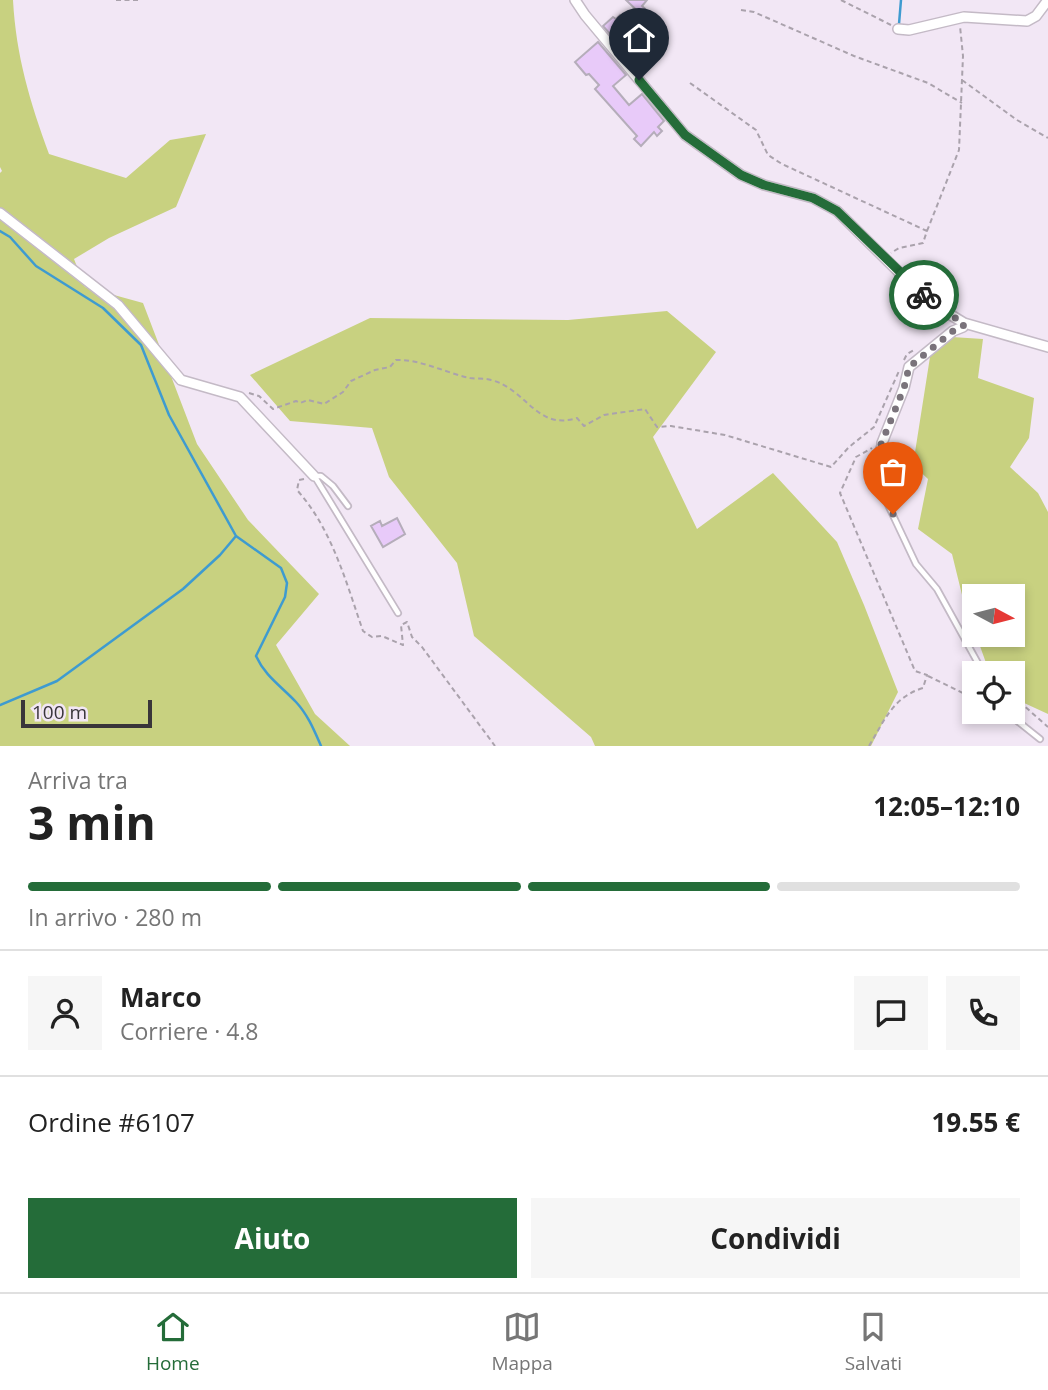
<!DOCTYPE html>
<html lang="it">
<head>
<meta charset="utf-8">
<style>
  body { margin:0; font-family:"Open Sans",sans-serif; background:#f6f6f6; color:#222; height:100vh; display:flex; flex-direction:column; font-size:26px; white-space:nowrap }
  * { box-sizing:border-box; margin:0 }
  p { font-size:23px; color:#767676 }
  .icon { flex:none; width:38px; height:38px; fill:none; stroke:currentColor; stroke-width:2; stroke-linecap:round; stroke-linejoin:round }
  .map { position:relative; height:746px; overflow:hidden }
  .side { display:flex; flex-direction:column; background:#fff; flex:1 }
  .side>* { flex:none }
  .needle { width:46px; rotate:97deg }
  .fabs { position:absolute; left:962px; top:584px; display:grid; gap:14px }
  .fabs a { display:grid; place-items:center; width:63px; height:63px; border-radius:0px; background:#fff; box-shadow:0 4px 10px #0003; font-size:35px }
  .scale { position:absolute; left:21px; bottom:18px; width:131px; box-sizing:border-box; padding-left:7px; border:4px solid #39353a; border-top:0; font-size:19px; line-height:24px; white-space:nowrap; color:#39353a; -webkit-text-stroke:5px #f2e7f5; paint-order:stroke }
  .pin { position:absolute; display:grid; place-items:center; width:60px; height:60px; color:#fff; margin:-72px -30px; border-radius:50% 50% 50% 0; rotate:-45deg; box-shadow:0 0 7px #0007 }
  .pin .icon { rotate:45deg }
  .courier { position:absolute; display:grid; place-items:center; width:70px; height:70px; margin:-35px; border:5px solid #246c39; border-radius:50%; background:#fff; color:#222; box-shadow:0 2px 9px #0007 }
  .summary em { font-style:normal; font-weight:700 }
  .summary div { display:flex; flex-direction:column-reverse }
  .summary { display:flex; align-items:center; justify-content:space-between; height:119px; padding:0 28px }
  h1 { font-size:46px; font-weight:700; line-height:52px }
  .bar { display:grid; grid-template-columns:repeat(4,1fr); gap:10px 7px; align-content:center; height:84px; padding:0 28px }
  .bar i { height:9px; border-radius:5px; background:#e0e0e0 }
  .bar .on { background:#246c39 }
  .bar p { grid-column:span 4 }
  .line { display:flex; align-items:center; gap:18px; padding:0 28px; border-top:2px solid #e0e0e0 }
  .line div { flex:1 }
  .round { display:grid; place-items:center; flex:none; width:74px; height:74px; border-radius:0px; background:#f6f6f6 }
  .action { display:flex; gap:14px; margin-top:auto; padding:14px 28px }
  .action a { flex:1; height:80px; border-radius:0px; background:#246c39; color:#fff; font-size:28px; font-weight:700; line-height:80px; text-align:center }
  .action a+a { background:#f6f6f6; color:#222 }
  .tab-bar { display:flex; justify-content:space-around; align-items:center; height:98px; border-top:2px solid #e0e0e0; background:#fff; font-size:19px; color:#767676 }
  .tab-bar a { display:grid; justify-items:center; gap:4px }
  .tab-bar .on { color:#246c39 }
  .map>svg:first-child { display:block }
</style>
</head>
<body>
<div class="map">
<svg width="1048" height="746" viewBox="0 0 1048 746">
  <rect width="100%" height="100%" fill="#f2e7f5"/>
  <path fill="#c8d180" d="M0,0h13c3,56 17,102 36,154l77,24 44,-38 36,-6 -30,73 -67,31 -35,21 11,28 58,16 54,141 51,76 71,74 -43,51 39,69 35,32h-350v-573l2,-2 -2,-4z
    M667,311l49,41 -63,85 44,92 76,-56 64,69 27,63 34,87 -27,54h-276l-4,-9 -117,-101 -17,-73 -68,-86 -17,-49 -82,-7 -40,-46 120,-57 198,2z
    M952,337l31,2 -5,39 56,20 -5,40 -19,29 28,26 10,19v202l-35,-16v-24h-23l-14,-39h37v-38h-38v36l-11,-30 -12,-49 -34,-25 10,-50 -15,-14 17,-108z"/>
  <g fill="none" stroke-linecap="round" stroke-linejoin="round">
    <path stroke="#3e9bd0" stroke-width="2.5" d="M899,24l2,-24
      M0,231l10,6 26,29 67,42 38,37 28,70 67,121 45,32 6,15 -2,14 -29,59c9,20 25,30 40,46 12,13 18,28 25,44
      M0,705l57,-24 126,-92 37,-34 16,-19"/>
  </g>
  <path fill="#e8caf9" stroke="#b5adba" stroke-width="2" d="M626,0h21l-5,6 11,10 -5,5z
    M620,15l12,12 -4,4 5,4 -9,9 -4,-4 -3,2 -14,-16 10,-9 3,2z
    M598,42l28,33 -13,11 16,19 13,-11 22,27 -6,6 4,4 -5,5 -3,-4 -13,14 -7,-7 3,-3 -42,-47 4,-4 -10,-11 -3,1 -11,-13z
    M397,518l8,16 -22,13 -12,-21 9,-5 2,5z"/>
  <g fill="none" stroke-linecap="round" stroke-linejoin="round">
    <defs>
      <path id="service" d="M881,443l-8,21 8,26 35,74 21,25 47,85
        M314,476h7l12,10 15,20
        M315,477l83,136
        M1006,712l34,27"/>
      <path id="minor" d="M575,0l10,15 100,120 56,40 23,10 49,13 24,13 73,72 31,26 23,14 84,24
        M898,29l11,1 55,-13 63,4 9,-5 12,-16
        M0,213l118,92 63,75 59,17 74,79
        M882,443l22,-55 5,-21 44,-36 10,-4 1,-4"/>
    </defs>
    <use href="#service" stroke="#c4bac6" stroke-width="8"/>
    <use href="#minor" stroke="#c4bac6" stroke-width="12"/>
    <path stroke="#aaa2ac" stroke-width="2" stroke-dasharray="5 3.5" stroke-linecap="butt" d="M116,0h22
      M841,0l50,25
      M741,10l13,2 100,44 74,27 34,20
      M962,80l55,40 31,18
      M690,83l66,47 12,25 14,9 145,67 -4,12 -24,5 -8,5
      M927,231l32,-81 4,-94 -3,-30
      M904,360l3,-6 7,-4
      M249,393l10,3 14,13 23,-8 4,2 8,-3 16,4 19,-12 8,-11 24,-11 15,-3 6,-7c24,-1 50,13 74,18 7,1 15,0 21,2 36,9 45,51 86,38l7,8 20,-11 41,-6 12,18 14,-1 54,9 106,32 18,-20 25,-20 25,-56
      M304,479l-5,1 -2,10c35,39 49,92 66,141l9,6 10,-1 21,9 -2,-20 6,-3 5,15 10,10 73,99
      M928,676l47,23
      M1013,696l35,31
      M869,746c15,-25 24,-49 54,-58l4,-13 -12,-4 -75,-178 16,-36 16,-9"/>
    <use href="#service" stroke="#fff" stroke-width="4.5"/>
    <use href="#minor" stroke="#fff" stroke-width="9"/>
  </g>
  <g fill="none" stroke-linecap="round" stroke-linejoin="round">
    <path stroke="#7a737b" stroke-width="7" stroke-dasharray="0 12.6" d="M893,514l-12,-24 -8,-26 31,-76 5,-21 44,-36 10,-4 1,-4 -23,-13 -17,-15"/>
    <path stroke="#246c39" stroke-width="9" d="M639,80l46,55 56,40 23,10 49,13 24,13 87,84"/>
  </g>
</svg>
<div class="fabs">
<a><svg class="needle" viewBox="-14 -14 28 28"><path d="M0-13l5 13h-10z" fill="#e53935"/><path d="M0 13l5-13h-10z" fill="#767676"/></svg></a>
<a><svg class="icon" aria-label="locate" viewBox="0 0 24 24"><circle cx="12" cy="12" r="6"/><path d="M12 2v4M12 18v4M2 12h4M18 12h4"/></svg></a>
</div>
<div class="scale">100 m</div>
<div class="pin" style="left:893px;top:514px;background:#ea580c"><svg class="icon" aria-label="bag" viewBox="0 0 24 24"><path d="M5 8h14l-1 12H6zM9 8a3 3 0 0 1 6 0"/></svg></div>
<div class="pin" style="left:639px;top:80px;background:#1f2937"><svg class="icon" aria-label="home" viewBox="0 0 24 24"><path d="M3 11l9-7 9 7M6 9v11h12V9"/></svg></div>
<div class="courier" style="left:924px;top:295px"><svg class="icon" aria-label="bike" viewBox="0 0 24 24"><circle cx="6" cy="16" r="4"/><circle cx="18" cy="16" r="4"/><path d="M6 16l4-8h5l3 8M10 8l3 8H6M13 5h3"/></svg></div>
</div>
<section class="side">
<div class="summary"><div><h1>3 min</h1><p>Arriva tra</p></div><em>12:05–12:10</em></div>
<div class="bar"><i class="on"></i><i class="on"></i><i class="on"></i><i></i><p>In arrivo · 280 m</p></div>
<div class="line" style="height:126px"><a class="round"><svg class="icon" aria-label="person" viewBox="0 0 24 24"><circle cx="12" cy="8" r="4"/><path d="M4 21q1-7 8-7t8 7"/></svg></a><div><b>Marco</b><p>Corriere · 4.8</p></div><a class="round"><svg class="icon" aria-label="chat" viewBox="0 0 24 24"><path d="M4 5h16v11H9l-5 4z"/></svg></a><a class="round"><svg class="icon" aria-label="phone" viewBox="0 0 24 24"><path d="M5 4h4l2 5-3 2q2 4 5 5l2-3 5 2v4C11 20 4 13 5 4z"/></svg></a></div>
<div class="line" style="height:91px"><div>Ordine #6107</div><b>19.55 €</b></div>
<div class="action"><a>Aiuto</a><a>Condividi</a></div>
</section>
<nav class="tab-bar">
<a class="on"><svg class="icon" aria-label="home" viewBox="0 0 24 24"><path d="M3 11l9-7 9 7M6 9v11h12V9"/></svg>Home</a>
<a><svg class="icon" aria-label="map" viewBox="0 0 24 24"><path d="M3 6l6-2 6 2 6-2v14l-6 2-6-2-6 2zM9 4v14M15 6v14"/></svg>Mappa</a>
<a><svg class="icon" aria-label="saved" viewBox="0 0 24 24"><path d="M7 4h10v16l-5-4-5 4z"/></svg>Salvati</a>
</nav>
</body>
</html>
